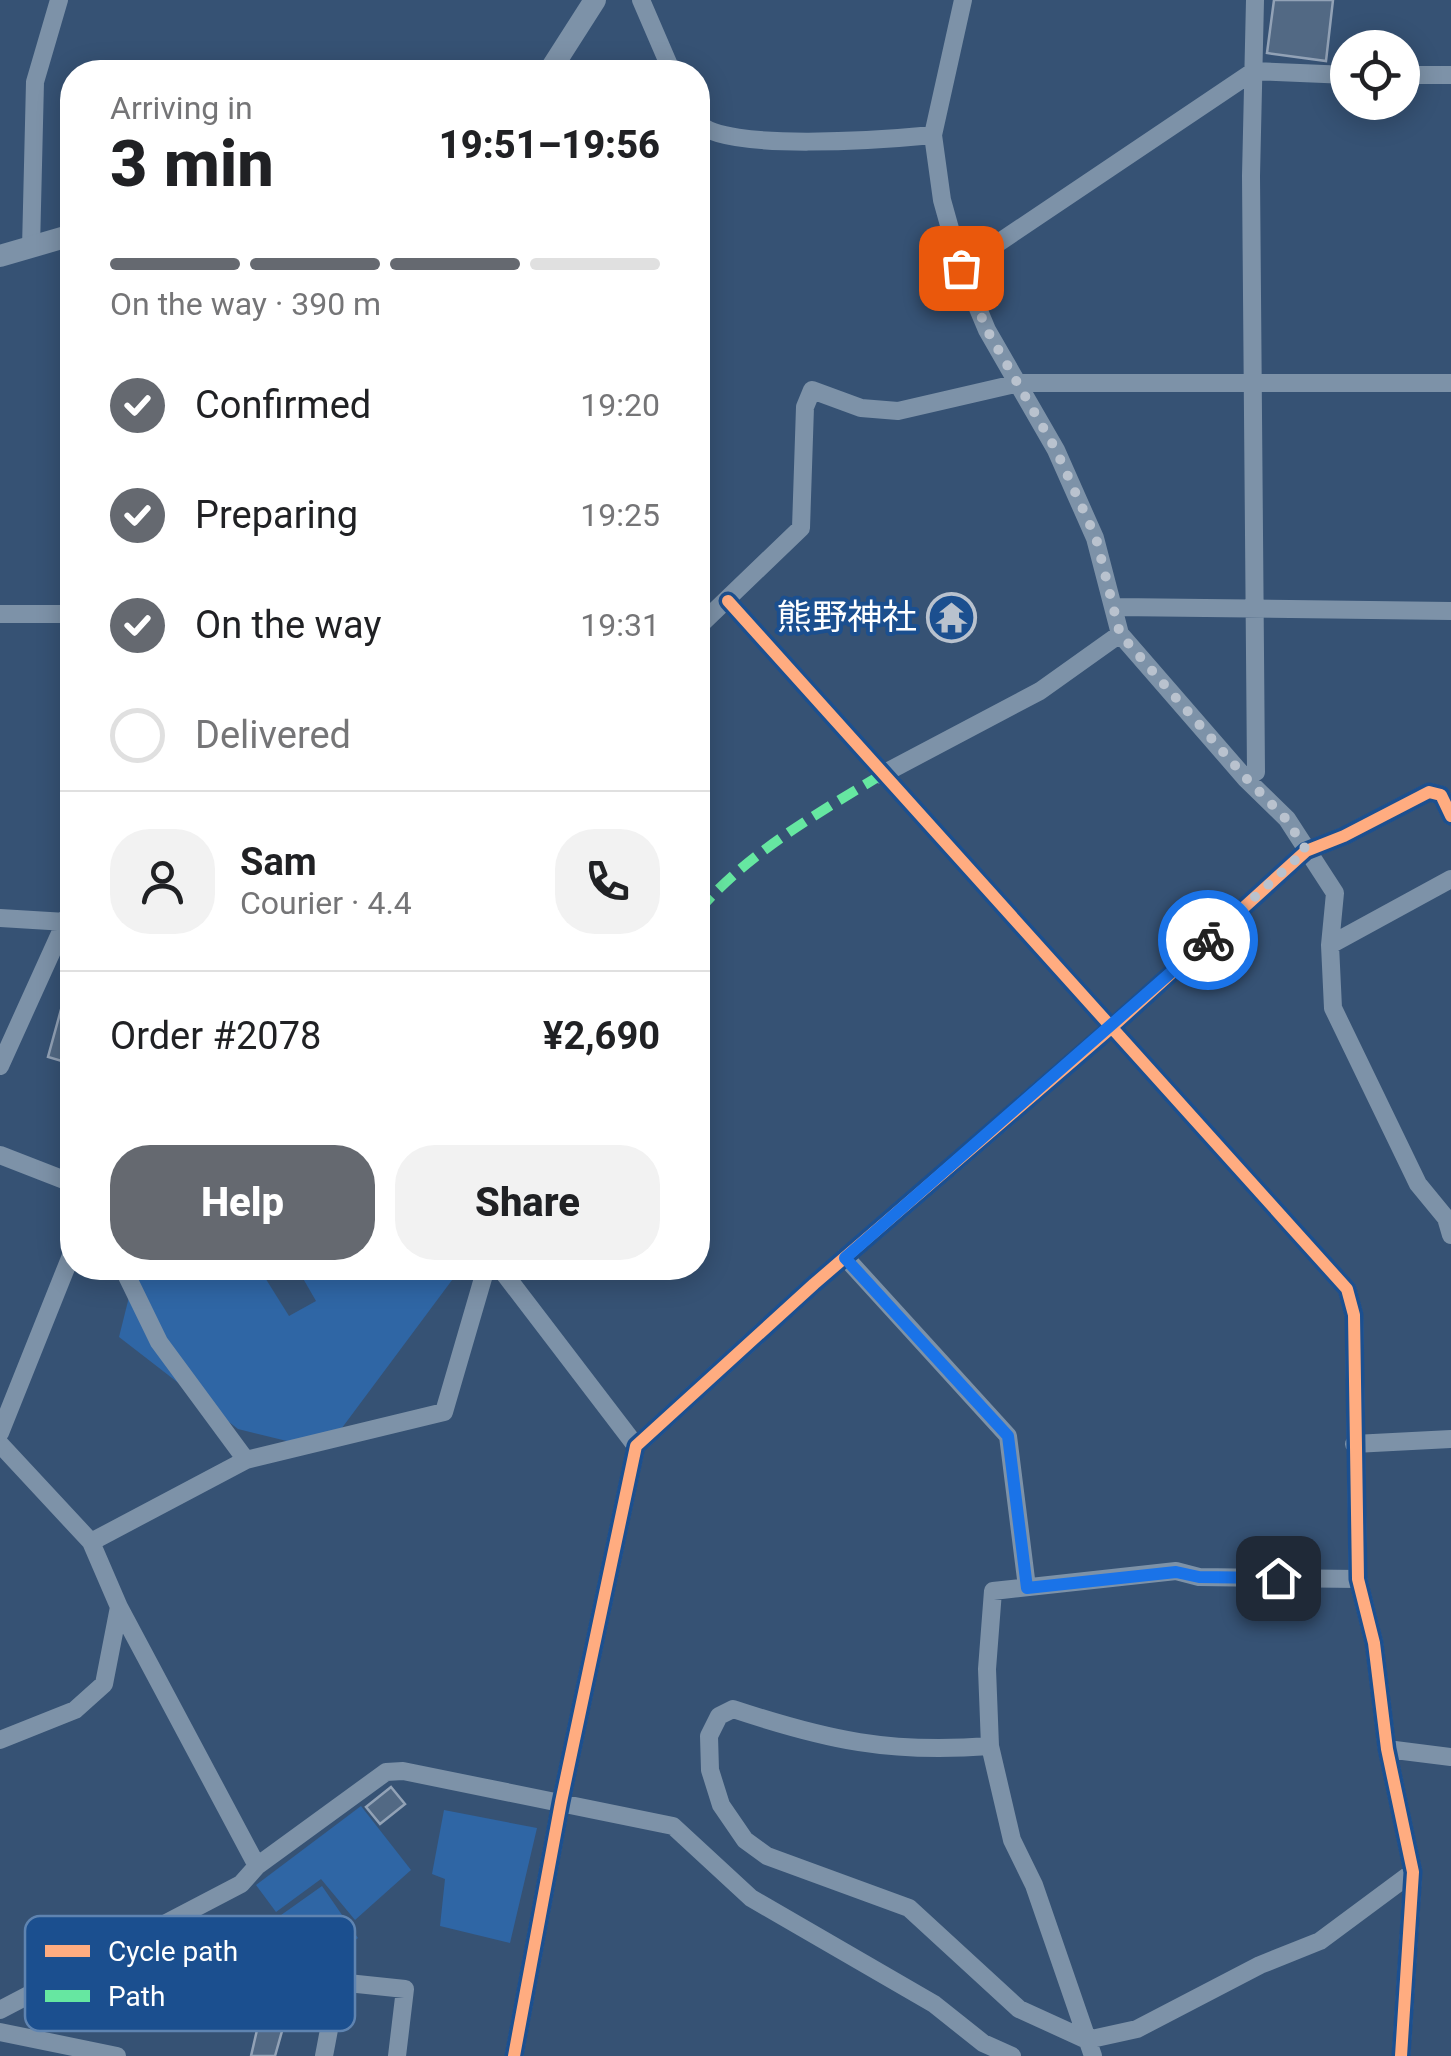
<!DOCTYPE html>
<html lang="en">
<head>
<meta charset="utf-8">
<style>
  body { margin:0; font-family:Roboto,"Noto Sans JP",sans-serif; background:#f2f2f2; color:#202124; height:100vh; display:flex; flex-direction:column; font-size:38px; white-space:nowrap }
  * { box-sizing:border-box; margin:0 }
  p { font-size:32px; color:#757577 }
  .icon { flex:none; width:55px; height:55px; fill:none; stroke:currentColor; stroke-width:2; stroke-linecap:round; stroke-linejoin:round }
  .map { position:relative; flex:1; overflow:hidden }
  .details { position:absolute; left:60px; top:60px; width:650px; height:1220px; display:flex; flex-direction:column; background:#fff; border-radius:40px; box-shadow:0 5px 25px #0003 }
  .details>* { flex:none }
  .controls { position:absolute; left:1330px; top:30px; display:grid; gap:20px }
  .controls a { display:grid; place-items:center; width:90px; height:90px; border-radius:50%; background:#fff; box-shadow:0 5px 25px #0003; font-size:50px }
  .pin { position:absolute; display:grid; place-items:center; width:85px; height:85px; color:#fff; margin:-42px; border-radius:20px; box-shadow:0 5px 15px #0006 }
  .courier { position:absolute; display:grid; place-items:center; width:100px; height:100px; margin:-50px; border:8px solid #1a73e8; border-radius:50%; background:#fff; color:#222; box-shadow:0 2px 12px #0007 }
  .overview em { font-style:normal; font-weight:800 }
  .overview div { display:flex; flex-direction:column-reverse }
  .overview { display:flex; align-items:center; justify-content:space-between; height:170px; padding:0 50px }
  h1 { font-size:65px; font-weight:800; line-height:75px }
  .bar { display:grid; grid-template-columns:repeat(4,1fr); gap:15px 10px; align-content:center; height:120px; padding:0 50px }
  .bar i { height:12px; border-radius:8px; background:#e0e0e0 }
  .bar .selected { background:#656970 }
  .bar p { grid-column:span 4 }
  .line { display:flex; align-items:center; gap:25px; padding:0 50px; border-top:2px solid #e0e0e0 }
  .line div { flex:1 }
  .round { display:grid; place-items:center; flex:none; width:105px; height:105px; border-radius:40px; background:#f2f2f2 }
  ol { padding:0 50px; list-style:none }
  li { display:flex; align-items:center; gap:30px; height:110px }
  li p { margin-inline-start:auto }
  li .icon { padding:10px; border-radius:50%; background:#656970; color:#fff; stroke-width:4 }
  li:last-child { color:#757577 }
  li i { width:55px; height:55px; border:5px solid #e0e0e0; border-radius:50% }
  .button { display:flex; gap:20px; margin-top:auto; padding:20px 50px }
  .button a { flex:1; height:115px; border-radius:40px; background:#656970; color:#fff; font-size:40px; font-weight:800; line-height:115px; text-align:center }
  .button a+a { background:#f2f2f2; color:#202124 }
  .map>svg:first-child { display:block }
</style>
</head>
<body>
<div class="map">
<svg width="1451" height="2056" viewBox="0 0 1451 2056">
  <rect width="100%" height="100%" fill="#365274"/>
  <path fill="#2f66a5" d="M147,1268h112l30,48 27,-15 -19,-33h164l-131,176 -39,-2 -53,-13 -119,-92 11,-44z
    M361,1806l50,64 -56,50 -34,-41 -45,33 -20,-27z
    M444,1810l93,18 -27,115 -70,-17 5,-47 -13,-5z
    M322,1886l36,52 -98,68 -11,-16 -33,24 -15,-28 30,-20 -6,-11z"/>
  <path fill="#526984" stroke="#92a2b6" stroke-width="2.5" d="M1274,0h59l-7,61 -59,-8z
    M68,984l4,1v79l-24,-7z
    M391,1787l14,17 -25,20 -14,-17z
    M260,2017l24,7 -9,32h-24z"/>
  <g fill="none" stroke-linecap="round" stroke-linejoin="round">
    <path stroke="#7d92a8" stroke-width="18" d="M641,0l31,72
      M963,0l-30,135 9,65 19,68 26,62 69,120 39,88 25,96 126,145 41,40 48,74 -5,52 3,63 85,176 28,34 5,17
      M1402,75h49
      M698,122c22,31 194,17 235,13
      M31,248l4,-166 24,-82
      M961,268l293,-197 94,4
      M728,601l619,688 7,26 4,264 16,64 13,106 26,123 -12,184
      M1116,607l335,4
      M0,614h72
      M698,627l103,-99 4,-121 7,-17 49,18 37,3 121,-28h432
      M881,775l159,-84 80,-57
      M1246,779l10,-7 -5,-596 4,-176
      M0,918l66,4
      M1330,945l121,-66
      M0,1066l72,-159
      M0,1155l72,28
      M845,1257l163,179 19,151
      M123,1268l36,74 87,118
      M500,1268l136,178
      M0,1433l72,-180
      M0,1444l91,98 28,65 138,259
      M1354,1444l97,-5
      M91,1542l155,-82 198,-48 42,-144
      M0,1740l75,-30 29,-26 15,-77
      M990,1746c-100,8 -163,-6 -257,-37l-14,7 -10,20 1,34 11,35 24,35 22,16 142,52 110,101 68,31 50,-11 123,-64 60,-24 93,-69
      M1387,1749l64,8
      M0,2010l241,-126 16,-18 129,-94 17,-1 270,55 78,72 183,106 49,39 29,13
      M0,2032l117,24
      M324,2056l14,-74 67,7 -8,67
      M514,2056l47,-254 75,-356 178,-162 296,-255 196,-178 38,-15 85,-44 12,3 10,21
      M1093,2056l-59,-171 -22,-45 -22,-94 -3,-77 6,-78 183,-20 23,6 159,2"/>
    <path stroke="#7d92a8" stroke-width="22" d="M549,72l46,-72
      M0,256l72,-21"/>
    <path stroke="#66e7a1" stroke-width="10" stroke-dasharray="20 10" stroke-linecap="butt" d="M698,911c51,-59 117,-96 183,-136"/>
    <defs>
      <path id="cycleway" d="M728,601l619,688 7,26 4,264 16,64 13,106 26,123 -12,184
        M514,2056l47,-254 75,-356 178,-162 296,-255 196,-178 38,-15 85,-44 12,3 10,21"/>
    </defs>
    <use href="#cycleway" stroke="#1b4f8f" stroke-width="19"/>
    <use href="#cycleway" stroke="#ffac80" stroke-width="12"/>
  </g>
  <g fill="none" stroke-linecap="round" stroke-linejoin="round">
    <path stroke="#b9c2ce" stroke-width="10" stroke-dasharray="0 18" d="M961,268l26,62 69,120 40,88 24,96 126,144 41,42 19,30 -98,90"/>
    <path stroke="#1a73e8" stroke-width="12" d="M1208,940l-363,318 163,178 19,152 149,-16 23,5 79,1"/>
  </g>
  <defs>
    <symbol id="temple-ring" viewBox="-11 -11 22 22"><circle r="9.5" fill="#1b4f8f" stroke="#b9c2ce" stroke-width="1.5"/><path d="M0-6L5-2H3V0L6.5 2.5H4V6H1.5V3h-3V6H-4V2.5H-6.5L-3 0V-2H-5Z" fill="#b9c2ce"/></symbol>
  </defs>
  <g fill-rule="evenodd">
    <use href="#temple-ring" x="924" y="590" width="55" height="55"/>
  </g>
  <g text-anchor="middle" stroke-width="8" stroke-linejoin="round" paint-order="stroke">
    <g font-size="35" fill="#fff" stroke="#1b4f8f" text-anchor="end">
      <text x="917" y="629">熊野神社</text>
    </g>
  </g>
  <rect x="25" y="1916" width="330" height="115" rx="15" fill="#1b4f8f" stroke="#5f84b1" stroke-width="2.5"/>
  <rect x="45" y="1945" width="45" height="12" fill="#ffac80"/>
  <rect x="45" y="1990" width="45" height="12" fill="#66e7a1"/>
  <g font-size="28" fill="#fff">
    <text x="108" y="1961">Cycle path</text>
    <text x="108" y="2006">Path</text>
  </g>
</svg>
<div class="controls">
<a><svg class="icon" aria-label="locate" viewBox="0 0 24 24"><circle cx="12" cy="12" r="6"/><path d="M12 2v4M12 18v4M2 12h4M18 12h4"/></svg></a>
</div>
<div class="pin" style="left:961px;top:268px;background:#ea580c"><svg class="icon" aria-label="bag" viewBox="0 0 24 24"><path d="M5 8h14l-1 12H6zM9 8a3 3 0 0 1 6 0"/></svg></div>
<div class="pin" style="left:1278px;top:1578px;background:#1f2937"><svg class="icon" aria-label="home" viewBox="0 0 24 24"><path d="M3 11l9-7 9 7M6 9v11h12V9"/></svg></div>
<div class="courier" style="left:1208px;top:940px"><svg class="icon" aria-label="bike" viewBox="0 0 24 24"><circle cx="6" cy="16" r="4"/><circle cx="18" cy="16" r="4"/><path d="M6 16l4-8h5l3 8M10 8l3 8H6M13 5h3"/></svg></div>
<section class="details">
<div class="overview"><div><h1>3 min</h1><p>Arriving in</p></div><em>19:51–19:56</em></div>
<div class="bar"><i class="selected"></i><i class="selected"></i><i class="selected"></i><i></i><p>On the way · 390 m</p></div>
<ol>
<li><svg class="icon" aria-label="check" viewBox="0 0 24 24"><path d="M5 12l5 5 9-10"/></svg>Confirmed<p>19:20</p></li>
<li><svg class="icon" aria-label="check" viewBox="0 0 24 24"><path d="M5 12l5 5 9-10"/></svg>Preparing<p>19:25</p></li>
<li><svg class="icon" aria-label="check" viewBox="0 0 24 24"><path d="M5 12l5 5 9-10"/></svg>On the way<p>19:31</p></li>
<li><i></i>Delivered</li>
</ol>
<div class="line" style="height:180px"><a class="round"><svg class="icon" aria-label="person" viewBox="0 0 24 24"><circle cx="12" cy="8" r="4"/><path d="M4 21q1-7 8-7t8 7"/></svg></a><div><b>Sam</b><p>Courier · 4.4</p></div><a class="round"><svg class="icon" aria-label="phone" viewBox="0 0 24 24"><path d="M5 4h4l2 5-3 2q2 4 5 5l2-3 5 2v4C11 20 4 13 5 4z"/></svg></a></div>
<div class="line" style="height:130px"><div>Order #2078</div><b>¥2,690</b></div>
<div class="button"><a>Help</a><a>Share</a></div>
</section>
</div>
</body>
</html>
